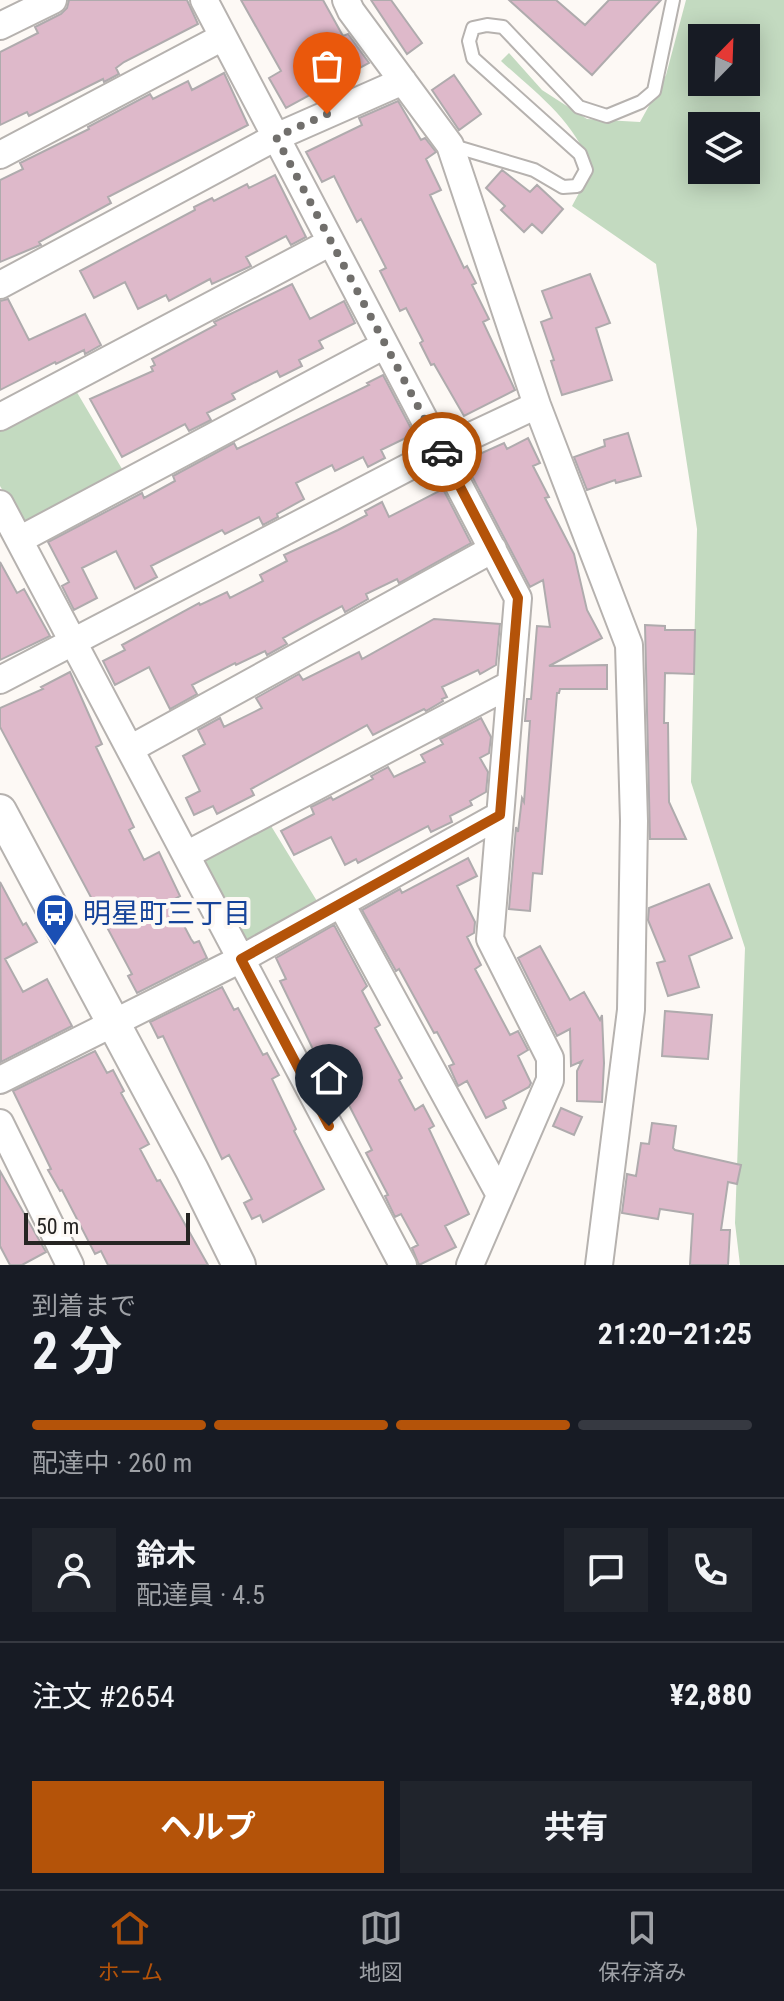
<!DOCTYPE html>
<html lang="ja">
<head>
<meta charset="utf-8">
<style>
  body { margin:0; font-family:"Roboto Condensed","Noto Sans JP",sans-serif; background:#20242c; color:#f1f3f6; height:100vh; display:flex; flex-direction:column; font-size:30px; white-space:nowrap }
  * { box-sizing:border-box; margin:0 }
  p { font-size:26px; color:#9ea1a6 }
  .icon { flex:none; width:44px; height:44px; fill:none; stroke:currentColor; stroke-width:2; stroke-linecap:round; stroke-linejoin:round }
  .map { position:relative; height:1265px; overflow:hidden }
  .drawer { display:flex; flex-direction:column; background:#171b24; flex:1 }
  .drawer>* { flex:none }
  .needle { width:52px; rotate:23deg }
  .tools { position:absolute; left:688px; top:24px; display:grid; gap:16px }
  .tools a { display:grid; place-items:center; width:72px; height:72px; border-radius:0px; background:#171b24; box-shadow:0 4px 20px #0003; font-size:40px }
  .scale { position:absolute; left:24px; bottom:20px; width:166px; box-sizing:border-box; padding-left:8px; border:4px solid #262523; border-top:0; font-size:22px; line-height:28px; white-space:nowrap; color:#262523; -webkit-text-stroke:6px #fdf9f5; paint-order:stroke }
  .pin { position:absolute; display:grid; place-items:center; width:68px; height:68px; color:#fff; margin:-82px -34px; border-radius:50% 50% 50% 0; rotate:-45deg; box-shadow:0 0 8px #0007 }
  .pin .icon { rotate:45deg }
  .courier { position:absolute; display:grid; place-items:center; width:80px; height:80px; margin:-40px; border:6px solid #b45309; border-radius:50%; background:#fff; color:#222; box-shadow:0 2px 10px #0007 }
  .headline em { font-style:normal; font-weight:700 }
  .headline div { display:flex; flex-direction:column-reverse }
  .headline { display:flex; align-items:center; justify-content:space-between; height:136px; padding:0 32px }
  h1 { font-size:52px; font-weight:700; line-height:60px }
  .bar { display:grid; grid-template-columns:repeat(4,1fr); gap:12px 8px; align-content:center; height:96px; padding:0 32px }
  .bar i { height:10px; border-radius:6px; background:#363941 }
  .bar .selected { background:#b45309 }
  .bar p { grid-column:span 4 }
  .line { display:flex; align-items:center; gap:20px; padding:0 32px; border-top:2px solid #363941 }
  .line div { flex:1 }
  .round { display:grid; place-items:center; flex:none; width:84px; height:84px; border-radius:0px; background:#20242c }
  .primary-button { display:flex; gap:16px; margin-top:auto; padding:16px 32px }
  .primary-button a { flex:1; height:92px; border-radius:0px; background:#b45309; color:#fff; font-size:32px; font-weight:700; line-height:92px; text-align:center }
  .primary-button a+a { background:#20242c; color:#f1f3f6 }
  .tabs { display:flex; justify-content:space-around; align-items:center; height:112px; border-top:2px solid #363941; background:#171b24; font-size:22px; color:#9ea1a6 }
  .tabs a { display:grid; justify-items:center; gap:4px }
  .tabs .selected { color:#b45309 }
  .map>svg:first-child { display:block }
</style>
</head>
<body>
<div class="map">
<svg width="784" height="1265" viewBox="0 0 784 1265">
  <rect width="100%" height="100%" fill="#fdf9f5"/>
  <path fill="#c3dac0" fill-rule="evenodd" d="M686,0h98v1265h-44l-5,-42 10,-275 -54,-166 6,-253 -41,-265 -84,-58 20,-37c-19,-50 -53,-73 -91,-108l8,-8 33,37 45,29 53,3 26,-47zM702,38h44v44h-44zM702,126h44v44h-44z
    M75,389l50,85 -101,52 -24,-40v-57z
    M268,821l52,85 -65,38 -22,-4 -38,-73 8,-13z"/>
  <path fill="#deb9ca" stroke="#afabad" stroke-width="2" d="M69,0h118l11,24 -74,38 -8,6 3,6 -15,8 -1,-3 -74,37 -2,-4 -27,13v-73l38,-19 -3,-6 26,-13 6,-6z
    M241,0h82l20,36 5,-2 21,29 -83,45 -17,-30 12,-7z
    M371,0h20l31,43 -15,11z
    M509,0h47l29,25 24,-25h52l-69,75z
    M224,73l24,52 -140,72 3,6 -72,39 2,3 -3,1 -38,16v-82l23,-11 -3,-6 69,-34 -1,-2 62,-33 3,5 35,-18 4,9z
    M454,75l27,39 -22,16 -27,-40z
    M398,101l23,39 4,-2 11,14 -10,7 15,31 -11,5 34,73 3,-2 9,17 -4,2 17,34 -6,3 32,68 -51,26 -30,-52 -3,1 -11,-22 3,-2 -17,-33 -6,3 -20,-40 6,-3 -25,-49 -4,3 -23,-46 -12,6 -16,-30 56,-27 -3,-7z
    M502,170l28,22 7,-7 26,24 -21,24 -10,-9 -8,8 -23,-22 4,-4 -19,-18z
    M275,175l31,62 -15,8 -5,-9 -40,21 5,9 -39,18 -2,-5 -41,22 -3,-6 -28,14 -13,-27 -31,16 -14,-27 115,-61 -1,-3 18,-9 2,3 33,-17 2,4z
    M590,274l20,49 -14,5 16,52 -50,15 -11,-34 3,-1 -13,-38 11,-4 -10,-27z
    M292,284l18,35 34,-18 11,22 -36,18 4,7 -24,12 3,6 -22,11 -3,-6 -45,23 3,5 -28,14 4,7 -22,11 -4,-7 -63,33 -32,-58 63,-28 -2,-4 4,-2 -3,-6 64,-34 -2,-3z
    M8,299l21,41 56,-26 16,31 -16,9 -1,-4 -28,14 -1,-2 -55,28v-89z
    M383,375l31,59 -33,16 4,8 -17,9 -5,-10 -28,14 -3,-6 -36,18 8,16 -27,15 1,3 -15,8 -4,-8 -34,17 -3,-4 -71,36 6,11 -22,12 -19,-38 -34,17 15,30 -23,12 -12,-24 7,-4 -21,-40 94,-49 2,5 31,-17 -2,-5 61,-33 3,6 132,-64 -2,-2z
    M628,433l13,43 -25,7 -1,-3 -28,10 -13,-33 31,-11 -1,-6z
    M528,438l12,25 -7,3 16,31 -4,1 29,56 13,56 15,28 -53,28 58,-1v24h-47l-1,4h-2l-15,181 -9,-1 -3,38 -21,-2 7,-82 2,5 4,-34 2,4 6,-81h-5l2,-22h4l6,-73 13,1 -7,-47 -13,7 -66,-126 40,-18 3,6z
    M443,489l28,54 -72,40 -2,-4 -31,15 2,5 -23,13 -3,-6 -30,16 -29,16 4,6 -20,11 -2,-4 -29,14 -1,-2 -43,22 5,9 -27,15 -21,-42 -34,18 -12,-24 22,-11 -3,-5 77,-42 1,2 27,-13 3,6 33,-17 -3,-6 27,-14 -3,-6 54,-25 29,-15 -2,-4 17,-9 7,15z
    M0,562l17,31 7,-4 26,47 -50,24z
    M434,619l66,5 -4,41 -16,9 -2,-4 -36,17 5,10 -5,2 1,2 -17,10 -2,-2 -51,26 -6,-10 -116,64 3,6 -37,19 -4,-8 -19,9 -8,-17 14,-7 -17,-35 22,-12 -7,-14 22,-12 4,9 38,-19 -6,-10 43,-24 4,6 56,-28 3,7z
    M645,625l20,1v4h30l-1,44 -29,-1 -1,50h4l1,79 17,37h-36z
    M70,672l32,72 -6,3 38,80 -5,3 15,30 15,-8 21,44 -9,5 20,38 3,4 5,-2 8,17 -70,35 -9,-17 4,-2 -132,-247v-19l43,-19 -2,-2z
    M481,718l10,19 -2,16 -9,5 8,14 -2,20 -16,9 2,4 -22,11 2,6 -21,10 -3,-6 -70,37 -2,-4 -11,6 -14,-28 -37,18 -13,-24 33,-17 -3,-7 20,-10 2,3 40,-21 -2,-3 17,-9 6,10 31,-15 -4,-7 22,-11 -3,-5z
    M468,858l9,18 -20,10 18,36 -1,11 -7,4 14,28 -6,4 35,66 8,-4 10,19 -10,6 13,27 -2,4 -26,14 3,7 -20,10 -19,-37 -9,5 -9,-20 5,-2 -17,-32 -3,1 -35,-64 -3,2 -34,-61 38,-21 2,4z
    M0,882l23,43 3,-2 11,19 -32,17 18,33 24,-13 25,47 -71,36z
    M709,884l23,54 -43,18 10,31 -31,9 -11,-33 8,-2 -17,-41 1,-12z
    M334,925l33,61 -5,5 18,34 -5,3 27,50 -3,2 16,30 8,-5 11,21 -5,3 40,85 -24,12 11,21 -37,18 -7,-17 6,-3 -17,-31 -6,3 -10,-21 3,-1 -22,-42 6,-3 -41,-80 -6,4 -45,-93 6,-2 -10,-21z
    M540,946l30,54 14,-8 16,28 2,-5 2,48 -2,39 -25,-1v-30l5,-10 -11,5 -1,-37 -13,7 -39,-78z
    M222,987l12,23 4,-2 25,47 4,-2 12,22 -7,4 24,50 -2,2 30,58 -61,33 -3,-7 -8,4 -8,-16 8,-4 -23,-44 -7,4 -59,-123 -5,2 -8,-16z
    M665,1011l47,4 -4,44 -46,-3z
    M95,1051l12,22 6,-3 11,21 -3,2 28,51 -9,5 17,32 3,-1 48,85h-100l-7,-14 -6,3 -33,-64 -2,1 -12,-21 3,-1 -38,-78z
    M561,1108l21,9 -8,18 -21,-9z
    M652,1123l24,3 -3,22 2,2 66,15 -4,19 -9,-2 -7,48h9l-2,35h-38l3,-51 -33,-5 -2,10 -36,-6 5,-39 9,2 5,-33 8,1z
    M0,1171l46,81 -24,13h-12l-10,-19z"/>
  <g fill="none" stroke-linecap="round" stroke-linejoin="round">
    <defs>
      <path id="service" d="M450,145l84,25 29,17 14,-1 9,-16 -6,-16 -107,-96 -4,-17 4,-13 14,-3 16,2 76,80 28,9 34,-14 13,-11 19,-91"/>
      <path id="minor" d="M204,0l314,598 -28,341 60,119v22l-80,185
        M346,0l5,11 99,134 87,260 92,240 5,176 -3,189 -32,255
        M0,26l53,-26
        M0,155l223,-118
        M0,285l276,-148 127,-56
        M0,417l331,-175
        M0,504l403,761
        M19,540l366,-195
        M0,680l441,-230 96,-45
        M130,749l363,-200
        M186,855l325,-171
        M341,904l159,291
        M0,1080l241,-121 259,-144
        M0,1123l70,142"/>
      <path id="tertiary" d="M0,811l192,359 47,95"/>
    </defs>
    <use href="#service" stroke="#b6b2af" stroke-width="16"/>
    <use href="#minor" stroke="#b6b2af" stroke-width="30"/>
    <use href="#tertiary" stroke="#b6b2af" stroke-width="36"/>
    <use href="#service" stroke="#fff" stroke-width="12"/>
    <use href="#minor" stroke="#fff" stroke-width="26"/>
    <use href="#tertiary" stroke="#fff" stroke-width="32"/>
  </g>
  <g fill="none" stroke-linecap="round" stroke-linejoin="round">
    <path stroke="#716f6c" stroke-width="8" stroke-dasharray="0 14.4" d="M327,114l-51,23 166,315"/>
    <path stroke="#b45309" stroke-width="10" d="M329,1126l-88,-167 259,-144 18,-217 -76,-146"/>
  </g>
  <defs>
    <symbol id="bus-pin" viewBox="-11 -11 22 30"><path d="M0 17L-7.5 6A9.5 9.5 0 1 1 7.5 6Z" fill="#1a4fb4" stroke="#fdf9f5"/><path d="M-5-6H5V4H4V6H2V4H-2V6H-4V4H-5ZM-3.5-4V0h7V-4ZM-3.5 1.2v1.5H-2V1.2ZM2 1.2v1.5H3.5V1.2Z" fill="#fff"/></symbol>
  </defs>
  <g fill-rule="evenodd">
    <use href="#bus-pin" x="33" y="891" width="44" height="60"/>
  </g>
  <g text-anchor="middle" stroke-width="8" stroke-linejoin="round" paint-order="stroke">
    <g font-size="28" fill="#164399" stroke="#fdf9f5" text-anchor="start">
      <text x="83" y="923">明星町三丁目</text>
    </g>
  </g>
</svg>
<div class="tools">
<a><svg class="needle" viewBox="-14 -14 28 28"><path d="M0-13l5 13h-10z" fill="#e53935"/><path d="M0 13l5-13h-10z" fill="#9ea1a6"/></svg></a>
<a><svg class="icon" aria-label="layers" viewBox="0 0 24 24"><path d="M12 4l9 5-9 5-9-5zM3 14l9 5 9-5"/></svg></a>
</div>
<div class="scale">50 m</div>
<div class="pin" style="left:327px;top:114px;background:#ea580c"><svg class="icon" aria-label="bag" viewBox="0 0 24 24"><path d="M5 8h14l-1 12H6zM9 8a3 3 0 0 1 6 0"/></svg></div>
<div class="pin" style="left:329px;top:1126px;background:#1f2937"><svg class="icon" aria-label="home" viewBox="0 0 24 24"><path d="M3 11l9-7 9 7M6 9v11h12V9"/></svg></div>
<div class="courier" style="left:442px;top:452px"><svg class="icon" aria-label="car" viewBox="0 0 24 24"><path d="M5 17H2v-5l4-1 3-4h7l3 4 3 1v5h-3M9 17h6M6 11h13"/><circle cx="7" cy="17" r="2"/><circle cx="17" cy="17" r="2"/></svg></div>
</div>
<section class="drawer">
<div class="headline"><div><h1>2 分</h1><p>到着まで</p></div><em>21:20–21:25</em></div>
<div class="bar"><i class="selected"></i><i class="selected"></i><i class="selected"></i><i></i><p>配達中 · 260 m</p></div>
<div class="line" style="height:144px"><a class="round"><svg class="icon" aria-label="person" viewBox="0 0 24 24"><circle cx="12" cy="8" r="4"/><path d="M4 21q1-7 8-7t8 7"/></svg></a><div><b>鈴木</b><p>配達員 · 4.5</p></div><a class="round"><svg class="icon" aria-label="chat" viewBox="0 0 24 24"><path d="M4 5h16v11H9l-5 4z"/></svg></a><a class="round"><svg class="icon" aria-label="phone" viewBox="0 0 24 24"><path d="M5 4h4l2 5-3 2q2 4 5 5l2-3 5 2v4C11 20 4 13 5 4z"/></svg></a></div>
<div class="line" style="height:104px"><div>注文 #2654</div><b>¥2,880</b></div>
<div class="primary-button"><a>ヘルプ</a><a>共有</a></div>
</section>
<nav class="tabs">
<a class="selected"><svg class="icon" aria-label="home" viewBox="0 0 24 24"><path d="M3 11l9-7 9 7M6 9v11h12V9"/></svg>ホーム</a>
<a><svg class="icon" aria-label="map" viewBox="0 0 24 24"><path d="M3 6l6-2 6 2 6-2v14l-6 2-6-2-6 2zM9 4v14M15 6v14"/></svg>地図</a>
<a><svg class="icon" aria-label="saved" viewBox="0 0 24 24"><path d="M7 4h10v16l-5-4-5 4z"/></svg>保存済み</a>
</nav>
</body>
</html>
